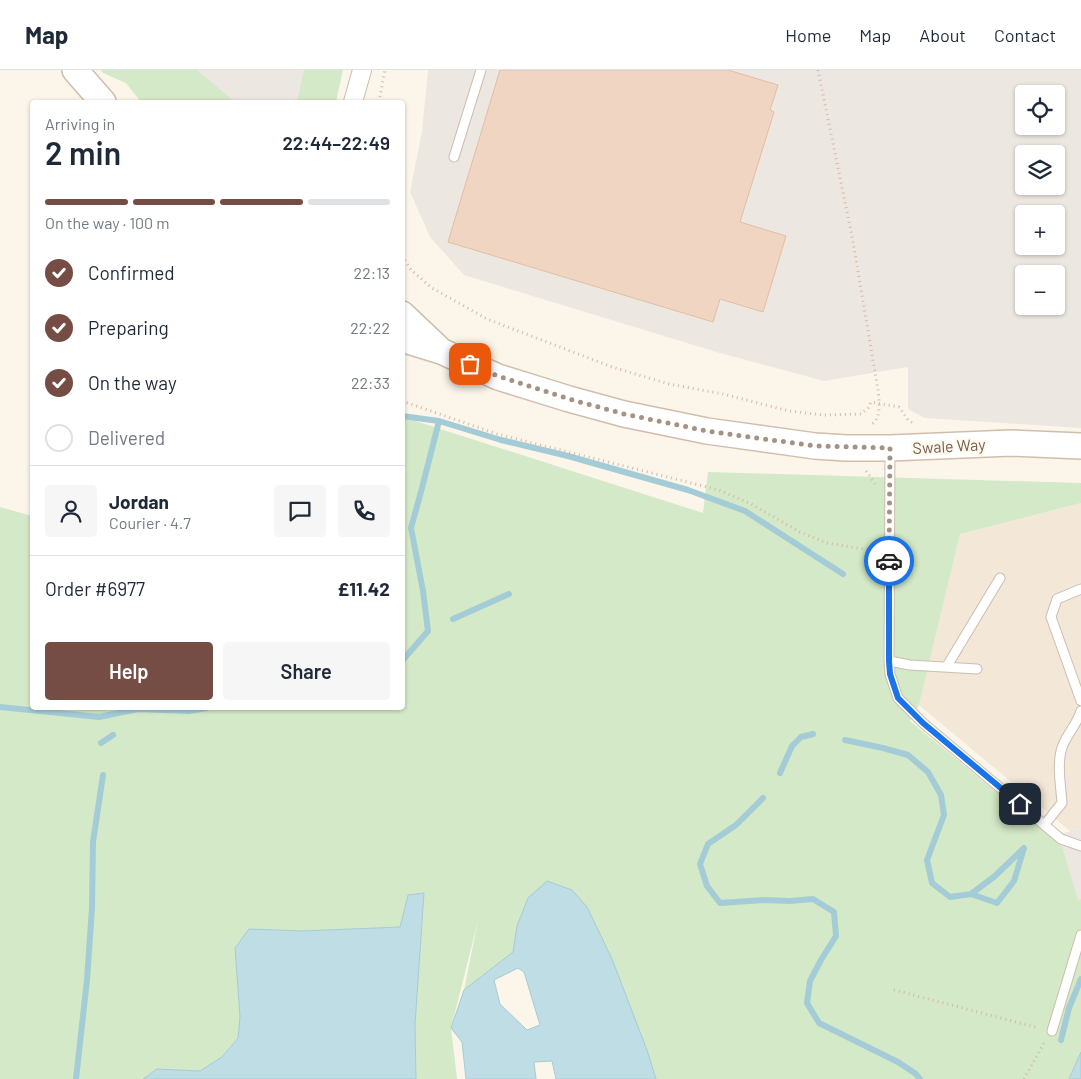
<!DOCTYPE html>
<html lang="en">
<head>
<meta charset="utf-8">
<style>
  body { margin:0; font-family:Barlow,sans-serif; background:#f6f6f7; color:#1f2937; height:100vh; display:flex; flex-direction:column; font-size:19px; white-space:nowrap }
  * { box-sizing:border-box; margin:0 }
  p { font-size:16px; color:#747a83 }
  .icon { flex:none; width:28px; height:28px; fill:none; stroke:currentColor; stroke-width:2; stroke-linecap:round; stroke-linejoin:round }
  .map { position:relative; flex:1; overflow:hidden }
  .panel { position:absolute; left:30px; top:30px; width:375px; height:610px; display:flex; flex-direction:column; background:#fff; border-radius:5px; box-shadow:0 1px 4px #0004 }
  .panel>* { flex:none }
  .controls { position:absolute; left:1015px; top:15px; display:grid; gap:10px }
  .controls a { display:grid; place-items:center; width:50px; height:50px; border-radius:5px; background:#fff; box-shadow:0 1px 4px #0004; font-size:25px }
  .pin { position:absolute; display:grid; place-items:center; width:42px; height:42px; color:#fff; margin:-21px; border-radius:10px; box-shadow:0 2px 8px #0006 }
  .courier { position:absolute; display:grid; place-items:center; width:50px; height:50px; margin:-25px; border:4px solid #1a73e8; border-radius:50%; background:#fff; color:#222; box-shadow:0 1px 6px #0007 }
  .summary em { font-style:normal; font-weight:600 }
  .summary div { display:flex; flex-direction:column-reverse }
  .summary { display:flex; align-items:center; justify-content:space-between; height:85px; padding:0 15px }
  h1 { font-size:32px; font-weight:600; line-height:38px }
  .bar { display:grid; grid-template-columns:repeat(4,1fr); gap:8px 5px; align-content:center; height:60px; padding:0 15px }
  .bar i { height:6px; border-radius:4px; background:#e0e1e3 }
  .bar .on { background:#754d44 }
  .bar p { grid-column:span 4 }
  .line { display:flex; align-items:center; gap:12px; padding:0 15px; border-top:1px solid #e0e1e3 }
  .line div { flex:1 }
  .round { display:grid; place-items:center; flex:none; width:52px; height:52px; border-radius:5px; background:#f6f6f7 }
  ol { padding:0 15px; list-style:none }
  li { display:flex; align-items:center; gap:15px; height:55px }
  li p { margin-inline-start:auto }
  li .icon { padding:5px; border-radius:50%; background:#754d44; color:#fff; stroke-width:4 }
  li:last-child { color:#747a83 }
  li i { width:28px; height:28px; border:2px solid #e0e1e3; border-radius:50% }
  .action { display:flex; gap:10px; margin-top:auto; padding:10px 15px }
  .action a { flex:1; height:58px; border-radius:5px; background:#754d44; color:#fff; font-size:20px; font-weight:600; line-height:58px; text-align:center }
  .action a+a { background:#f6f6f7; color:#1f2937 }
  header { display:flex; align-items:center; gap:30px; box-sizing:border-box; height:70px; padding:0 25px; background:#fff; border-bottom:1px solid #e0e1e3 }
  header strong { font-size:24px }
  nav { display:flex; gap:28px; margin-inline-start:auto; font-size:18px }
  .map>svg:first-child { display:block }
</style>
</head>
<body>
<header>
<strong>Map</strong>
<nav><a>Home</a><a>Map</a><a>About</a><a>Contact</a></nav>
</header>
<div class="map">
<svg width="1081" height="1009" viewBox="0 0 1081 1009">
  <rect width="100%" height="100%" fill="#fcf5e9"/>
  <path fill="#f3e7d7" d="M1081,433v325l-11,3 -151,-126 41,-171z"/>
  <path fill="#ede7e2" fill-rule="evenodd" d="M141,0h197l-5,32h-159z
    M428,0h653v358l-156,-10 -17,-9v-42l-84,14 -104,-28 -256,-78 -34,-38 -20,-45 12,-60zM1024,24h32v32h-32zM1024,84h32v32h-32zM1024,144h32v32h-32zM1024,204h32v32h-32z
    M1081,758v71l-3,2 -20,-66z"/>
  <path fill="#d4e9c7" d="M101,0h96l38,32h-94l-15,-19 -23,-10z
    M304,0h39l-7,32h-39z
    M403,347l300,96 5,-41 373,11v20l-121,31 -41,171 -9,16 152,125 16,54 3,-1v153l-12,27h-414l-142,-127 -49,38 14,-69 -27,107 6,51h-41l-1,-54 -7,-130 -8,32 -98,4 -53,-2 -12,52 3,36 -2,20 -16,20 -22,14 -43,-2 -14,10h-143v-572l32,9v192h370z"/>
  <path fill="#bedde5" stroke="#a4ccd6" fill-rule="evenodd" d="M547,811l25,9 15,17 25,52 35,91 9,29h-100l-4,-18 -18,1 2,17h-70l-4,-37 -11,-14 13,-38 49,-38 4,-26 11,-28zM518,898l6,4 16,53 -13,5 -27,-26 -6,-24z
    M424,823l-9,132 1,54h-273l14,-10 43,2 22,-14 16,-19 2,-21 -5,-69 14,-19 53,2 98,-4 8,-32z
    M1081,982v27h-12z"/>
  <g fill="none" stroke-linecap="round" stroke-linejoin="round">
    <path stroke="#a4ccd6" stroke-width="6" d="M402,346l37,5 62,19 67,16 120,34 57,21 98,63
      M453,549l56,-25
      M402,591l26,-30 -5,-40 -12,-63 11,-40 17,-67
      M0,637l99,10 39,-8 51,2 18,-3
      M845,670l38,8 25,7 20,17 13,23 3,20 -17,45 5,23 18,14 21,-3 24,-18 29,-28 -10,33 -17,22 -26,-9
      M101,673l12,-8
      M780,703l12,-27 9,-9 12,-3
      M763,728l-27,27 -28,19 -8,20 7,22 13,17 44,-3 26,1 23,-2 21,13 2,24 -15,24 -11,21 -3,22 12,20 79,39 18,12 4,5
      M1061,970l8,-32 12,-29
      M76,1009l11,-99 5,-72 1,-66 10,-67"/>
  </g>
  <path fill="#f0d6c2" stroke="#e2bda3" d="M500,0h228l50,15 -8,25 4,2 -34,110 46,14 -23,76 -43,-13 -7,23 -265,-80z"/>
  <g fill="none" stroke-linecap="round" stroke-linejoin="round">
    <defs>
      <path id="lane" d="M454,87l27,-87
        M890,379l-1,212 1,13 8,24 25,25 138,116 20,7
        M1081,519l-24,10 -6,18 30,84
        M889,591l21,4 67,4
        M947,596l53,-88
        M1045,754l17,-21c-1,-16 -6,-42 1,-58 5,-12 14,-21 18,-34
        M1052,961l29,-96"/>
      <path id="street" d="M353,32l9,-32"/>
      <path id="secondary" d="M75,0l28,32
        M402,244l36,34
        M402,269l39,12 57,26 71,22 55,15 83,17 108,15 31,2h44l121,-5 70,3"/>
    </defs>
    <use href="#lane" stroke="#cdbdaf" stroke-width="11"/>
    <use href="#street" stroke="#cdbdaf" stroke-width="20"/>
    <use href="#secondary" stroke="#d0bead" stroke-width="28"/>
    <path stroke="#d5b9a4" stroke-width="3" stroke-dasharray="1 4" stroke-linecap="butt" d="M818,0l34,166 26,154c1,12 4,27 -7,35
      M379,32l6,-32
      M402,186l9,14 21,18 55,31 125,48 57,17 54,10 66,17 35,4 37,-1 7,-6 3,-6 28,5 9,13 6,4
      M402,331l95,33 222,56 32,14 49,28 27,11 49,8
      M866,401l2,2 7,11
      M894,920l145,38
      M1024,1009l20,-36"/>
    <use href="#lane" stroke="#fff" stroke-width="9"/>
    <use href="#street" stroke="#fff" stroke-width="18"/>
    <use href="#secondary" stroke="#fff" stroke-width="25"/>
  </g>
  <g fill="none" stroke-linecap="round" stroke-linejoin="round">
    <path stroke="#a49284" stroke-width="5" stroke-dasharray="0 9" d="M470,294l28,12 71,23 55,15 83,17 108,15 75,2 -1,113"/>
    <path stroke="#1a73e8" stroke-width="6" d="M889,491v100l1,13 8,24 25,25 97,81"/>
  </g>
  <g text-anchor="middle" stroke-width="5" stroke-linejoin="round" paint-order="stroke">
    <g font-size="16" fill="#755d4d" stroke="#fef9ef">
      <text transform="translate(949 376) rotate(-3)" y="6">Swale Way</text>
    </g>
  </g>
</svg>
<div class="controls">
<a><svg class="icon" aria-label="locate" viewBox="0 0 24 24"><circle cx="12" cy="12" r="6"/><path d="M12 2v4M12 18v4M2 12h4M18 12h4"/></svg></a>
<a><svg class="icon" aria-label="layers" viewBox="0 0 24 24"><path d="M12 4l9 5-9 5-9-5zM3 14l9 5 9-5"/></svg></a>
<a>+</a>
<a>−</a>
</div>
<div class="pin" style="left:470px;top:294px;background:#ea580c"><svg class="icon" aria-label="bag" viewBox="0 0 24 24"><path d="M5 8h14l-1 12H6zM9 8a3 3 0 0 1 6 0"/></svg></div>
<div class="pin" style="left:1020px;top:734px;background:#1f2937"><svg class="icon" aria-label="home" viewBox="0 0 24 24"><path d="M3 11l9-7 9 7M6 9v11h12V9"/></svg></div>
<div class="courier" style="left:889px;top:491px"><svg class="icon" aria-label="car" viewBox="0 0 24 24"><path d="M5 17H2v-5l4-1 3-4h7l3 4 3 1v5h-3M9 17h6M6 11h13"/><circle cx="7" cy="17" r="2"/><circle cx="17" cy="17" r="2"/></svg></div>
<section class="panel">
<div class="summary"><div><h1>2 min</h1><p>Arriving in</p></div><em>22:44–22:49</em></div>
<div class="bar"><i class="on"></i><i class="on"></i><i class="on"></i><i></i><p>On the way · 100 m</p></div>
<ol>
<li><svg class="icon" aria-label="check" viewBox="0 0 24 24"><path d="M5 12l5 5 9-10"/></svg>Confirmed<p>22:13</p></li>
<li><svg class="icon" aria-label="check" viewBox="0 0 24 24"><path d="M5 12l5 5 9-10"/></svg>Preparing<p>22:22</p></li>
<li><svg class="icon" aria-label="check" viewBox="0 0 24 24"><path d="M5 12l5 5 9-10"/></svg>On the way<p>22:33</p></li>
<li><i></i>Delivered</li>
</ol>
<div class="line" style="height:90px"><a class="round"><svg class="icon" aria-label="person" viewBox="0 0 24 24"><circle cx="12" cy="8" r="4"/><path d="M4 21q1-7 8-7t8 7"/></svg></a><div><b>Jordan</b><p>Courier · 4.7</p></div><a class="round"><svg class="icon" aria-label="chat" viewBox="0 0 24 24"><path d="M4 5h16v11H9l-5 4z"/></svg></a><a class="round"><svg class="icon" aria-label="phone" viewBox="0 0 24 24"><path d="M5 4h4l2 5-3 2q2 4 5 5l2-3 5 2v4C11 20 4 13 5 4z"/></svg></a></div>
<div class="line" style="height:65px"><div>Order #6977</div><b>£11.42</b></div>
<div class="action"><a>Help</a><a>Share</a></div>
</section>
</div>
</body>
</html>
